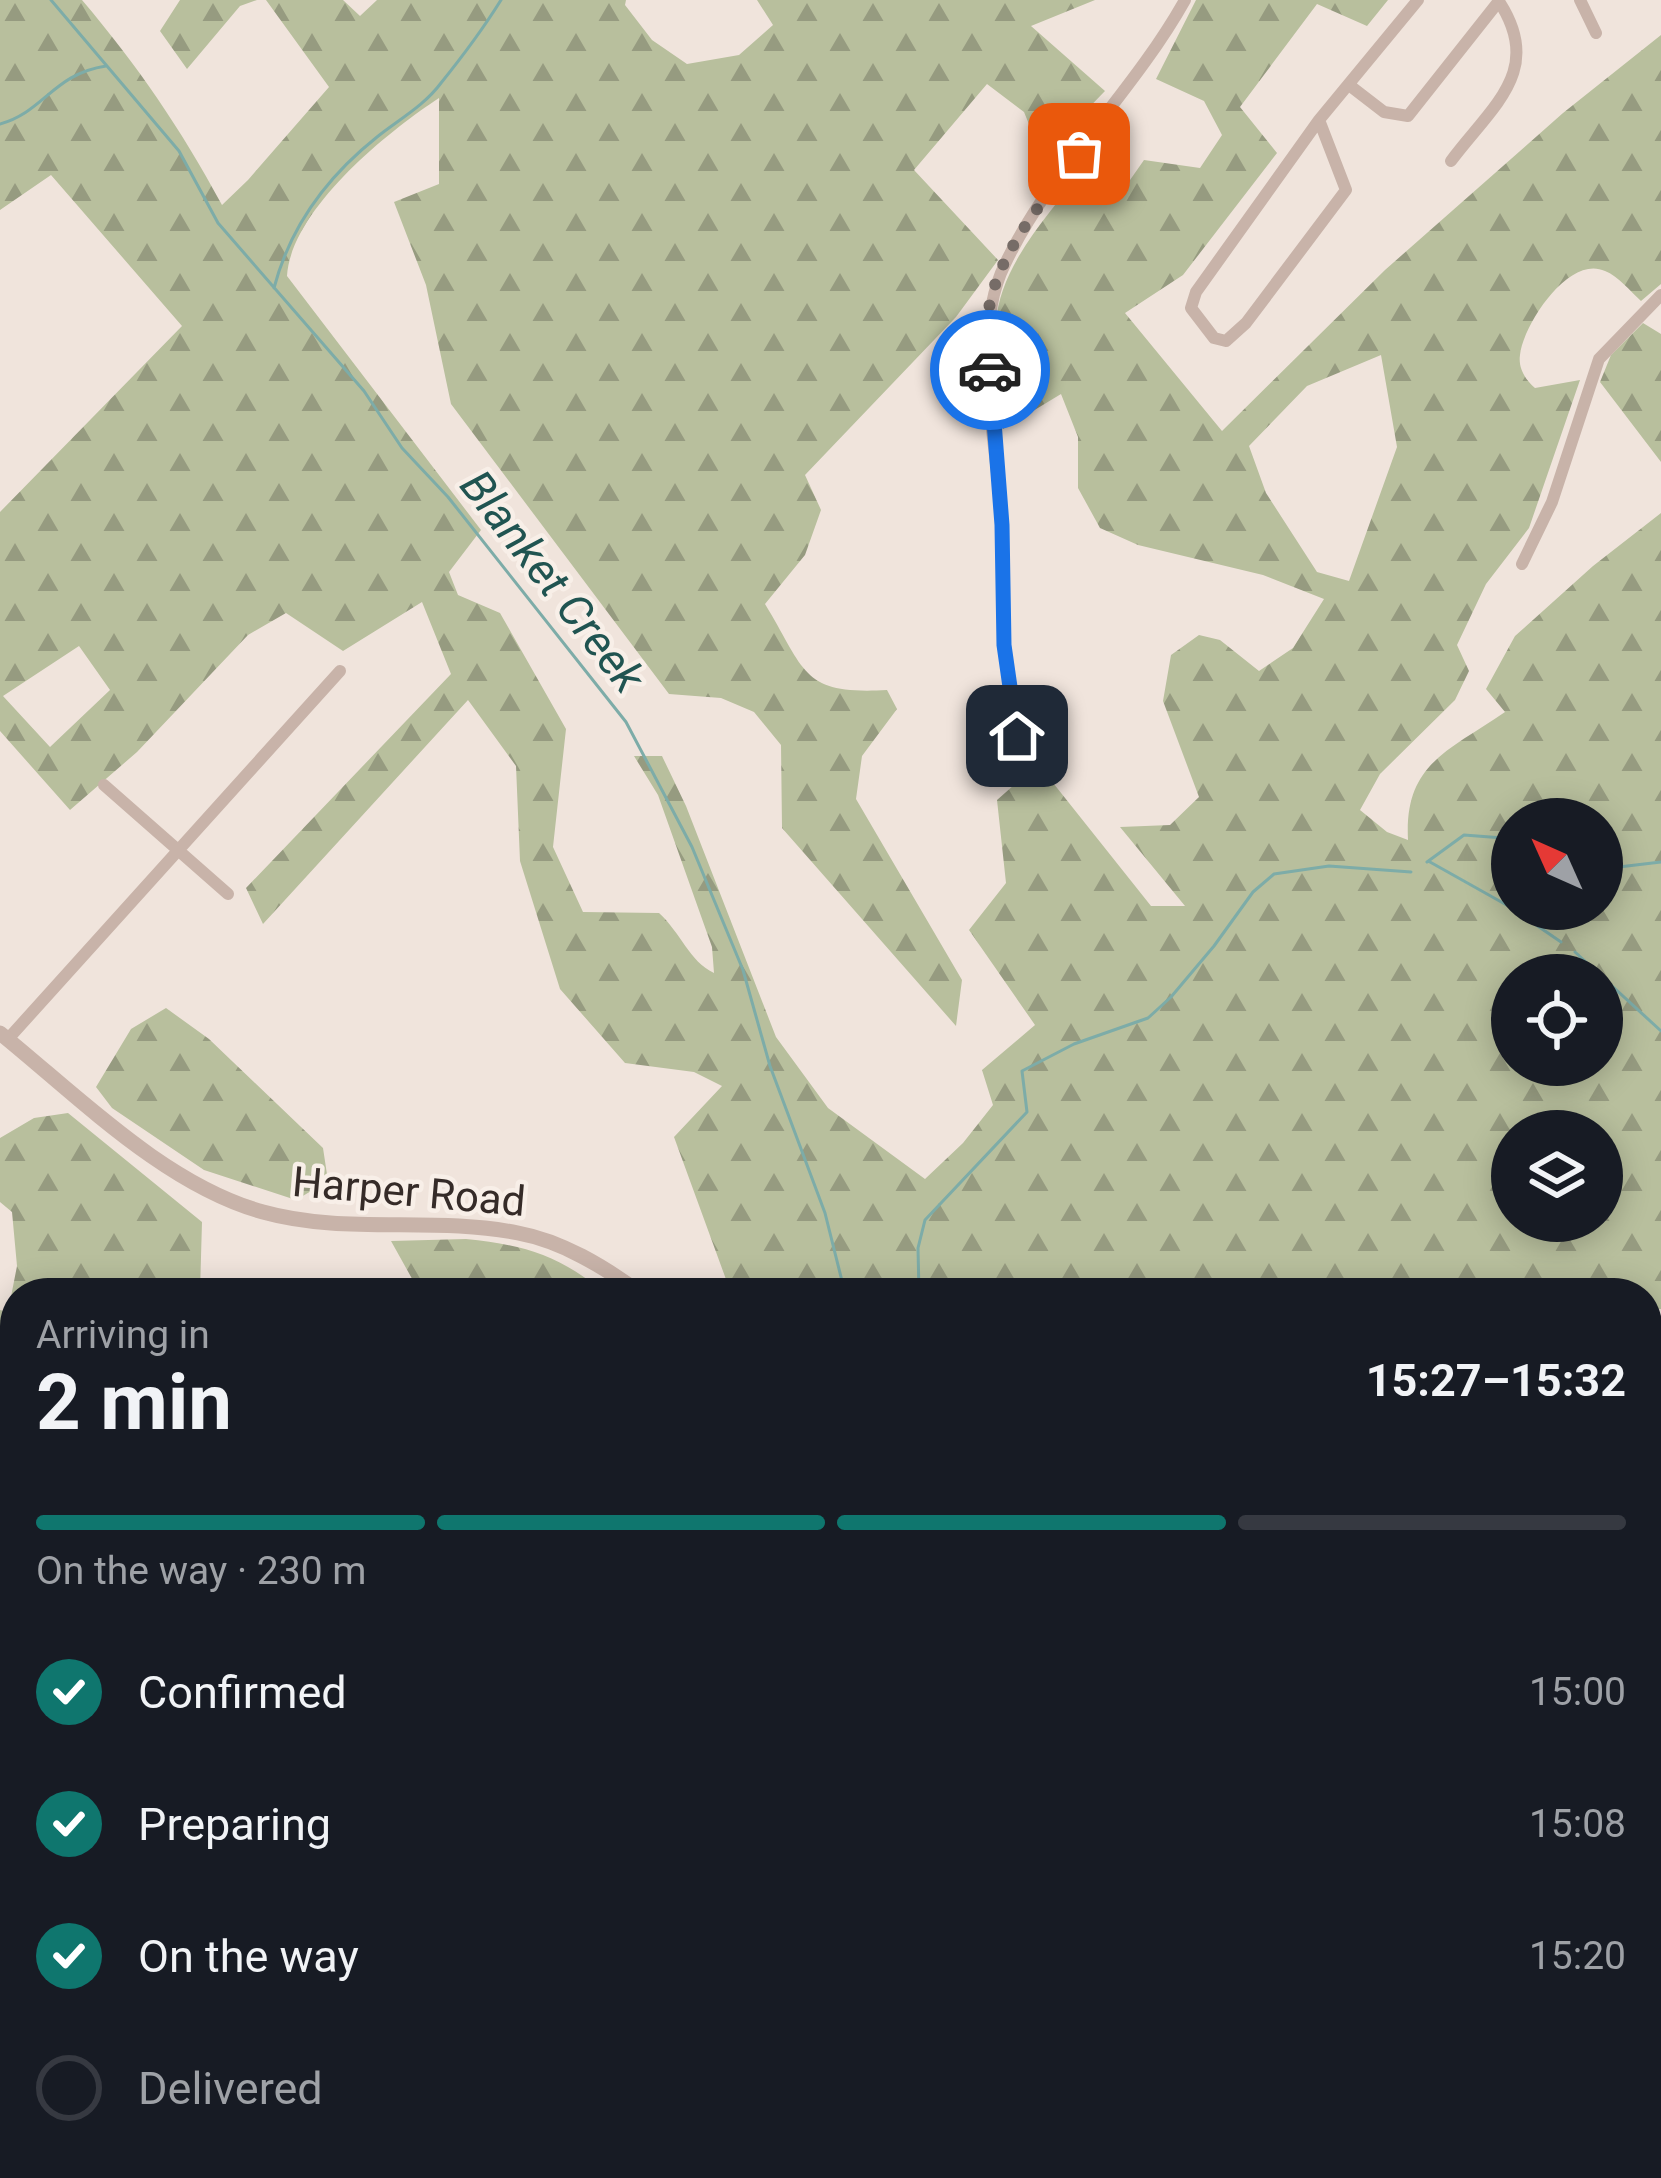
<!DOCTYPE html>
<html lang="en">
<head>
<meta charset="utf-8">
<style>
  body { margin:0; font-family:Roboto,sans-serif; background:#20242c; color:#f1f3f6; height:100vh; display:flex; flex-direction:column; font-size:45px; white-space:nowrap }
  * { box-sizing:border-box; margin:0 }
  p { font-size:39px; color:#9ea1a6 }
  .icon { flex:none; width:66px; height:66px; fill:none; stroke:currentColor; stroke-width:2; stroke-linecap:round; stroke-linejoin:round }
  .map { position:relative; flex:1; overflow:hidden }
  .side { position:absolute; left:0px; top:1278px; width:1662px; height:900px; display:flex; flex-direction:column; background:#171b24; border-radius:48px 48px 0 0; box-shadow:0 6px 30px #0003 }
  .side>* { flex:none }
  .needle { width:78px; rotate:315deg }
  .buttons { position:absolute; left:1491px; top:798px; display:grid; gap:24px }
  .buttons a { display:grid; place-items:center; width:132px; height:132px; border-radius:50%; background:#171b24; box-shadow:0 6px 30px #0003; font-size:60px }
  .pin { position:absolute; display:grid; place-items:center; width:102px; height:102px; color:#fff; margin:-51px; border-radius:24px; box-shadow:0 6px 18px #0006 }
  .courier { position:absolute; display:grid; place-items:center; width:120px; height:120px; margin:-60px; border:9px solid #1a73e8; border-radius:50%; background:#fff; color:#222; box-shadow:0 3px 15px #0007 }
  .summary em { font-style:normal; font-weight:700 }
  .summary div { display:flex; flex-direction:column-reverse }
  .summary { display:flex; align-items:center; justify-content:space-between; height:204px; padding:0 36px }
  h1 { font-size:78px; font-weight:700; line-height:90px }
  .bar { display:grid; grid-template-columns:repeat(4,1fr); gap:18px 12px; align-content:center; height:144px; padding:0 36px }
  .bar i { height:15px; border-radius:9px; background:#363941 }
  .bar .on { background:#0f766e }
  .bar p { grid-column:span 4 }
  ol { padding:0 36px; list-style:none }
  li { display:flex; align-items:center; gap:36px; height:132px }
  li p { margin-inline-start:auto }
  li .icon { padding:12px; border-radius:50%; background:#0f766e; color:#fff; stroke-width:4 }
  li:last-child { color:#9ea1a6 }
  li i { width:66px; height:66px; border:6px solid #363941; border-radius:50% }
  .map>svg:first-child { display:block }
</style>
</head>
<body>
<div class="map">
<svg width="1661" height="2178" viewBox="0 0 1661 2178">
  <defs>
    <pattern id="forest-firs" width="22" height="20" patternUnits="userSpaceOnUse" patternTransform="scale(3)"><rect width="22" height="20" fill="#b8bf9d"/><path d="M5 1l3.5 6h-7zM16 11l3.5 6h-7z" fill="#969b80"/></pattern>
  </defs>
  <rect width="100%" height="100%" fill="#f0e4dc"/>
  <path fill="url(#forest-firs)" fill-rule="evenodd" d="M0,0h82c56,66 99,129 140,205l26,-25 81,-93 -63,-87h77l17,16 17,-16h249l-1,5 27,35 35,24 52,-9 34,-30 -16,-25h338l-64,26 74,65 -63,65 -18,-44 -37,-28 -73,86 84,90 -42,57 -151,158 16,35 -16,45 -40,49c41,67 36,91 122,86l10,19 -35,47 -6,43 106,181 -6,46 -174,-198 -1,-83 -27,-33 -33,-14 -52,-4 -218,-290 -25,-119 -32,-83 45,-18v-86c-52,34 -148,112 -152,178l194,254 -32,42 9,23 42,18 66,116 -13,118 30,65 76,1c22,20 30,48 55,60l-2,-26 -54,-152 -24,-39h28l24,50 90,231 52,71 97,71 38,-36 30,-38 -11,-35 53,-45 -66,-95 37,-47 -9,-83 41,-36 113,142h34l-65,-79 50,-2 29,-28 -36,-96 8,-46 28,-20 21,5 39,31 34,-23 31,-49 -61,-24 -125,-30 -38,-17 -22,-40v-51l-17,-43 -58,35c-2,-34 -9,-71 -7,-105 3,-56 49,-105 82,-148l38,24 28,-40 56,8 22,-33 -18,-34 -48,-22 40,-79h192l-21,26 -50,-22 -77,103 37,46 -94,122 -58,38 97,118 163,-161 178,-157 98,-78v249l-20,17c-10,-9 -23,-25 -36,-30 -36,-17 -82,54 -85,84 -2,14 6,25 15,33l45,-8 -51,148 -43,56 -29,61 12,26 -14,29 -75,74 -20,36 27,22 21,8c-4,-77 41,-89 97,-128l-19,-23 29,-53 78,-70 68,-53v796l-14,1v-17h-916l-57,-156 48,-51 -28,-14 -69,-9 -65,-74 -40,-128 -4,-95 -48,-66 -205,224 -17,-36 205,-214 -29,-72 -79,49 -57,-38 -38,22 -111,117 -67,58 -70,-79v-219l182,-186 -131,-151 -51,35zM1381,355l16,92 -48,134 -32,-9 -51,-79 -17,-47 58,-60zM79,646l31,44 -60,57 -47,-51zM1512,819h90v90h-90zM1512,975h90v90h-90zM1512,1131h90v90h-90z
    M180,0h77l-17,6 -53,63 -27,-38z
    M1643,323l18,11v128l-61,-80 11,-27z
    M166,1008l43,31 114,109 5,33 -32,19 -92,-30 -92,-62 -16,-21 35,-58z
    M68,1113l134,109 -2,71h-185v93l-15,-7v-69l8,2 9,-46 -5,-54 -12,-10v-64l34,-20z
    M466,1239c56,6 89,14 134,50l-4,4h-176l-29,-52z
    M0,1425l15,7v468l-15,-21z
    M1661,1579v252l-14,-14v-226z
    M1647,1866l14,9v192l-14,-8z
    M15,2090v73h150l-15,15h-121l-29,-23 2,-48z
    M910,2163h187l-16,15h-167z"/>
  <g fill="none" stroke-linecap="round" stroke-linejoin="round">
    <path stroke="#7daca8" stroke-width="3" d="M51,0l128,151 39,72 146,168 38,57 46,49 178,225 66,125 51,123 27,96 55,147 20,80
      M0,124c44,-12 53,-50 106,-58
      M274,288c16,-61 54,-112 103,-151 21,-17 47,-31 64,-54 21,-26 42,-54 60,-83
      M1427,862l37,-27 39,3 9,8
      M1430,862l82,46
      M1602,869l59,-7
      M1513,909l48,33
      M1575,952l86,79
      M919,1293l-1,-45 7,-28 102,-108 -5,-41 52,-27 74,-26 23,-21 43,-51 39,-54 21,-18 55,-8 82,6
      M0,1442l15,2
      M964,2163l2,15
      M1038,2178l8,-15"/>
    <path stroke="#c8b3a9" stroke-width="12" d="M1580,0l16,33
      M1349,85l35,27 24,4 91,-115
      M1319,120l27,70 -100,133 -20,18 -12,-3 -23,-30 5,-16 123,-172 99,-120
      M1451,161c42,-56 94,-91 47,-161
      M1522,564l30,-62 47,-143 62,-64
      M1017,736c-4,-30 -10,-61 -13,-91 -3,-39 0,-79 -2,-119 -4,-79 -33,-189 3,-262 46,-96 128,-171 180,-264
      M104,785l124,109
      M8,1039l332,-368
      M1621,2163l32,15
      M318,2178l15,-15
      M629,2178l13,-15
      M1336,2178l17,-15"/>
    <path stroke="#c8b3a9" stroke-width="15" d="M0,1033c78,63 165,152 263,179 82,23 171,4 255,21 44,8 86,34 122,60
      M1647,1446l14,9"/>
  </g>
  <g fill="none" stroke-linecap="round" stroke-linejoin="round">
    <path stroke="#766c67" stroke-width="12" stroke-dasharray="0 21.6" d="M990,370c-2,-22 -5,-45 0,-67 12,-56 56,-105 89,-149"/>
    <path stroke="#1a73e8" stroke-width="15" d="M990,370l12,155 2,120 13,91"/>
  </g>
  <g text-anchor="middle" stroke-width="9" stroke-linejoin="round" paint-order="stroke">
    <g font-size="42" fill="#352b28" stroke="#f8efe8">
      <text transform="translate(409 1191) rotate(5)" y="15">Harper Road</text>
    </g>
    <g font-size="45" font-style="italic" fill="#205451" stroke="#f8efe8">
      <text transform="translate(553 581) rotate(52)" y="16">Blanket Creek</text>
    </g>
  </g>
</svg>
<div class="buttons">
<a><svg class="needle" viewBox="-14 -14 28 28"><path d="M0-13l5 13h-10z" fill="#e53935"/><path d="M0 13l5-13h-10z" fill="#9ea1a6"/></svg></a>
<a><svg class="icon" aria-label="locate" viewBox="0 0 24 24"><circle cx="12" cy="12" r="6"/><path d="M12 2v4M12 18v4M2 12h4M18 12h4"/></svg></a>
<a><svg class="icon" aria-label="layers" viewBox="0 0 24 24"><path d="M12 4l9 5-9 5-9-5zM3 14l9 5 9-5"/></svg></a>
</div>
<div class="pin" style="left:1079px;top:154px;background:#ea580c"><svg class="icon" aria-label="bag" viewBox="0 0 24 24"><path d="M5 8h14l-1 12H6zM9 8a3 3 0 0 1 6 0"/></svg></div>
<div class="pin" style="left:1017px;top:736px;background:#1f2937"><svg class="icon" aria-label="home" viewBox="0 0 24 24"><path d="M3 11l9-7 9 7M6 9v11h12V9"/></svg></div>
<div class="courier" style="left:990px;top:370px"><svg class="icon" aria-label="car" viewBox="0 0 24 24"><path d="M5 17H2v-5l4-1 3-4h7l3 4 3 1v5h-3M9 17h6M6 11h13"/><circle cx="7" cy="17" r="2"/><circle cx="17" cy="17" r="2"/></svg></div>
<section class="side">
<div class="summary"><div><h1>2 min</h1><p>Arriving in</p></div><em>15:27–15:32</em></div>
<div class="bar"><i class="on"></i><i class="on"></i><i class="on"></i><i></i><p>On the way · 230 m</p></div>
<ol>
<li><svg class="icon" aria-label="check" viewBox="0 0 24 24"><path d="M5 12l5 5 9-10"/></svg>Confirmed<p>15:00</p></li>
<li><svg class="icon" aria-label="check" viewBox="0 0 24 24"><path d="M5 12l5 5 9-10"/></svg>Preparing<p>15:08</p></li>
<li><svg class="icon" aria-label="check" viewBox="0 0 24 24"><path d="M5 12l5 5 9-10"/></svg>On the way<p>15:20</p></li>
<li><i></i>Delivered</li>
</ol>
</section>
</div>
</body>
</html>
